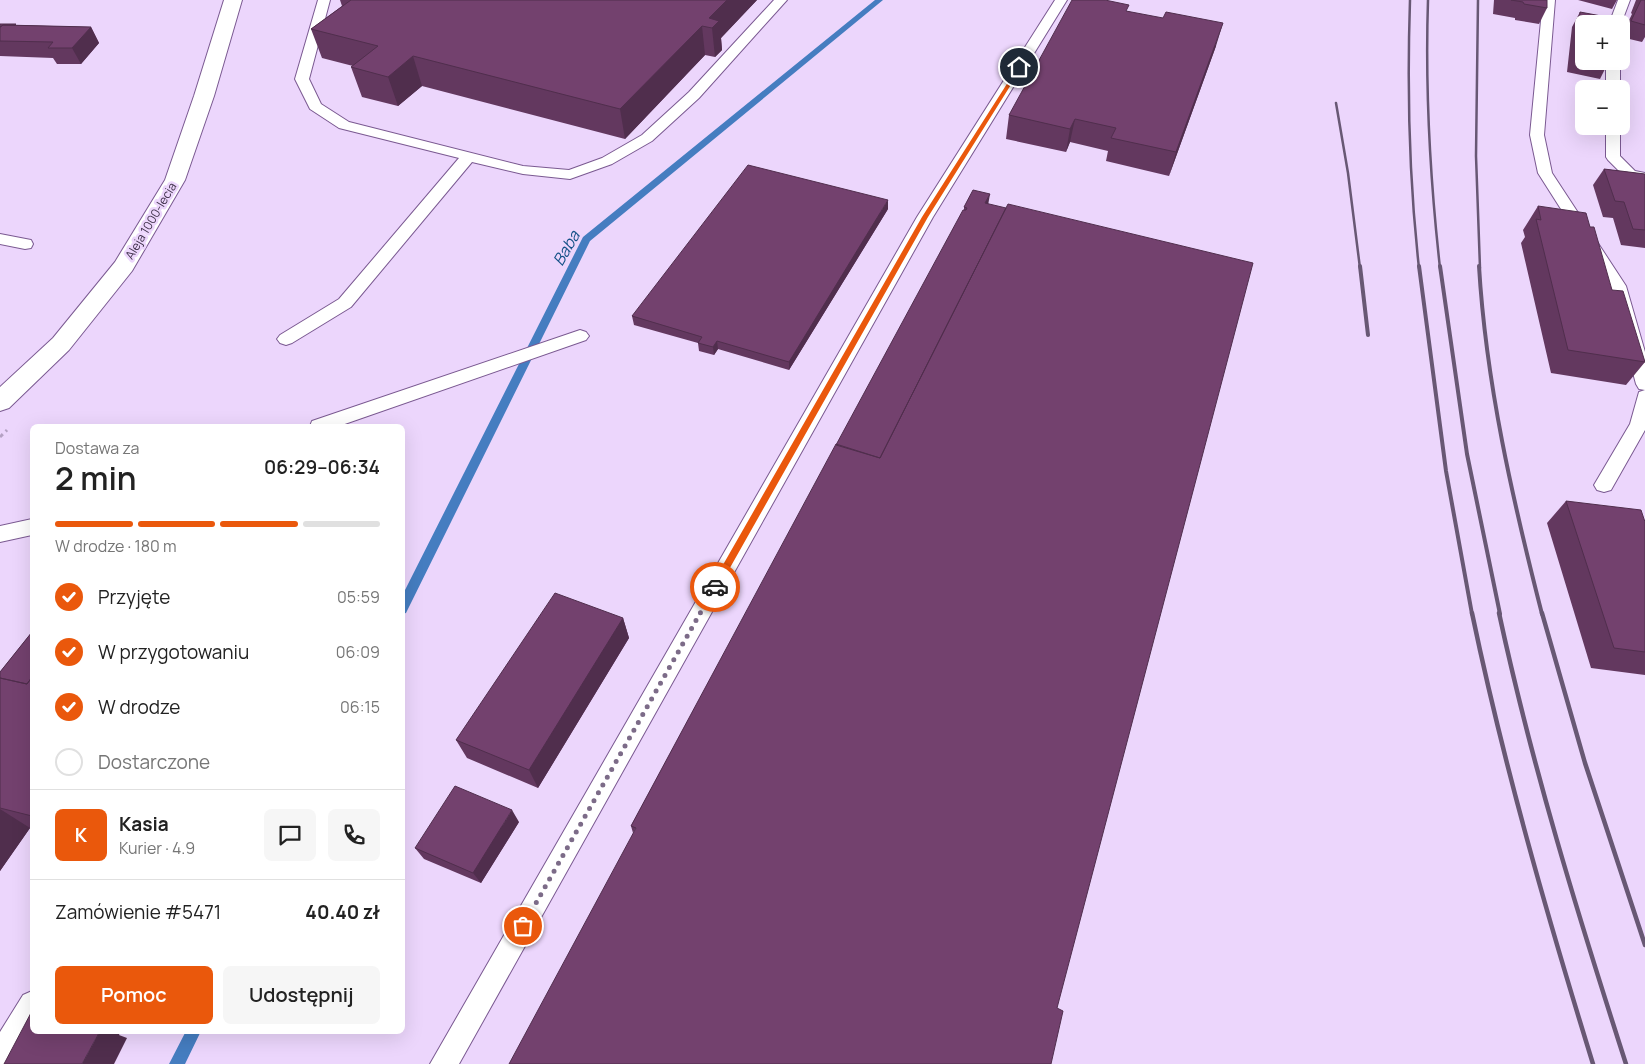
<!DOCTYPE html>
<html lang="pl">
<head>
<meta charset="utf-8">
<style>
  body { margin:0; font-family:Manrope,sans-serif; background:#f6f6f6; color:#222; height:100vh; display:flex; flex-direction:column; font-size:19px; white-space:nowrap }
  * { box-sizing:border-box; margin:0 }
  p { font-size:16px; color:#767676 }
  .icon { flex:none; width:28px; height:28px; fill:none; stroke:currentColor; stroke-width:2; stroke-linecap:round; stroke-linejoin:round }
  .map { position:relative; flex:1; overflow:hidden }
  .sheet { position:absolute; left:30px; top:424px; width:375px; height:610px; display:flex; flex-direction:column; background:#fff; border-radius:8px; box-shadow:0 5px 20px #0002 }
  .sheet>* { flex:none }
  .tools { position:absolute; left:1575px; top:15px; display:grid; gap:10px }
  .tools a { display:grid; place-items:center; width:55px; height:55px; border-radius:8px; background:#fff; box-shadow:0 5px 20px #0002; font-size:25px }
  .pin { position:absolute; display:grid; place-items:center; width:42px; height:42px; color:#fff; margin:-21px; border:2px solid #fff; border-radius:50%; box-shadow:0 1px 5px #0007 }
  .courier { position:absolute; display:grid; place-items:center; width:50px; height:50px; margin:-25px; border:4px solid #ea580c; border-radius:50%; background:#fff; color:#222; box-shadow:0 1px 6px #0007 }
  .head em { font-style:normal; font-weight:600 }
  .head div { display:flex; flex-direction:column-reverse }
  .head { display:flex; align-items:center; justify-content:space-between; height:85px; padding:0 25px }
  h1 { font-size:32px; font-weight:600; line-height:38px }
  .bar { display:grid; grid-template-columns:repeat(4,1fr); gap:8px 5px; align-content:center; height:60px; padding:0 25px }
  .bar i { height:6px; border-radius:4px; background:#e0e0e0 }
  .bar .current { background:#ea580c }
  .bar p { grid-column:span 4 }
  .line { display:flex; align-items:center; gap:12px; padding:0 25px; border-top:1px solid #e0e0e0 }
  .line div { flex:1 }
  .round { display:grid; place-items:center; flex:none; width:52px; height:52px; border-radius:8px; background:#f6f6f6 }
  ol { padding:0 25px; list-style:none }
  li { display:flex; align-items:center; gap:15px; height:55px }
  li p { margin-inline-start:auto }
  li .icon { padding:5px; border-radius:50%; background:#ea580c; color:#fff; stroke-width:4 }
  li:last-child { color:#767676 }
  li i { width:28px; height:28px; border:2px solid #e0e0e0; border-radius:50% }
  .cta { display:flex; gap:10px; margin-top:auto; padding:10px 25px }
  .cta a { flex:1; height:58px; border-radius:8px; background:#ea580c; color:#fff; font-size:20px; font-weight:600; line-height:58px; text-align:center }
  .cta a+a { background:#f6f6f6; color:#222 }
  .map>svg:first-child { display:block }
</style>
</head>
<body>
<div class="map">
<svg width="1645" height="1064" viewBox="0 0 1645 1064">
  <rect width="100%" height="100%" fill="#ecd6fc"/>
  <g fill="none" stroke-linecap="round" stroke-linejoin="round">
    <path fill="#457dc0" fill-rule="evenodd" d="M875,0h8l-293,241 -184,372 -4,1v-18l181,-359z
      M186,1031h15l-16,33h-16z"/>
    <defs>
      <path id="lane" d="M318,0h12l-21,79 12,25 28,18 174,44 46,4 33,-12 40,-23 47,-43 85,-92h13l-88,98 -47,43 -40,23 -42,15 -47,-5 -51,-12 -121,145 -59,36 -6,2 -6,-2 -3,-4 3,-4 59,-36 120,-141 -120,-30 -29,-19 -15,-30z
        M1055,0h12l-134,217 -474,847h-29l487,-847z
        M1543,0h12l-11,135 8,38 74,113 19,66v38l-6,-1 -3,-5 -26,-98 -72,-113 -8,-38z
        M1618,0h12l-9,24h-12z
        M1606,61h14v28h-14z
        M1606,126h14v30l15,15 10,2v10l-20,-6 -17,-17 -2,-3z
        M0,234l31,6 2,4 -2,4 -6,1 -25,-5z
        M580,330l6,2 3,4 -3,4 -247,86h-29l2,-5z
        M1645,390v40l-34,60 -7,2 -7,-2 -3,-5 36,-61 9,-32z
        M32,519v16l-32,7v-16z
        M32,991v37l-21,36h-11v-32l23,-37z"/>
      <path id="secondary" d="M224,0h18l-28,96 -29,84 -53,91 -63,79 -60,58 -9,3v-24l53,-49 62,-76 50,-82 29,-84z"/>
    </defs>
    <use href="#lane" stroke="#7a5991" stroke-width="2"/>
    <use href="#secondary" stroke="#7a5991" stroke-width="2"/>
    <path stroke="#b4a1c3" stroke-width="3" stroke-dasharray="4 4" stroke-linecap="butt" d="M0,437l7,-7"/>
    <use href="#lane" fill="#fff" fill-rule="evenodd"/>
    <use href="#secondary" fill="#fff" fill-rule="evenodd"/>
    <path stroke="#685874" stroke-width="2.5" d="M1410,0c-3,89 -1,179 9,268
      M1428,0c-3,90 2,178 12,268
      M1478,0l-2,156 4,112
      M1336,103l12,70 12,95"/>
    <path stroke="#685874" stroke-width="4" d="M1360,266l8,69
      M1419,266l27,205 26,143
      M1440,266l27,188 33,160
      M1479,266c7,118 34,235 63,348"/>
    <path stroke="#685874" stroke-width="4.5" d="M1472,613c32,153 75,302 121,451
      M1499,613c33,153 79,302 127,451
      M1542,613l43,150 60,182"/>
  </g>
  <path fill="#63385f" d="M340,0h417l-36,38 1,12 -7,7 -10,-2 -80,84 -203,-53 -24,20 -36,-9 -11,-30 2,-1 -31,-8 -11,-29 31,-23z
    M1494,0h53v8l-8,16 -24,-4v-2l-22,-4z
    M1578,0h39l-5,9z
    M1636,0h9v37l-3,5 -21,-5 11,-23 -1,-1z
    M1128,11l88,35 -47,130 -63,-15 2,-10 -38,-9 -4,10 -60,-13 3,-24z
    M1580,12l4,12v37h25l-9,18 -33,-7 5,-45z
    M0,24h16v1l75,2 8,16 -18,21h-24l-4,-6 -53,-2z
    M1604,169l41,5v74l-24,-3 -8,-27 -10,-1 -10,-32z
    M990,194l-357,639 -2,-7 333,-616v-3z
    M1538,206l74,84 33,72 -19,23 -75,-12 -30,-130 4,-6 -2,-7z
    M888,209l-99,161 -71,-21 -4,6 -15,-4 -1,-8 -64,-18 -2,-9z
    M1566,501l79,21v153l-54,-7 -44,-145z
    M623,618l6,20 -91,150 -71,-30 -11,-18z
    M32,632v197l-2,-1 -30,43v-199z
    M519,822l-38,61 -57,-24 -9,-11z"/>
  <path fill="#502e4d" d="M727,0h30l-36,38 1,12 -7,7 -3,-29 -3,-10z
    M1223,23l-7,23 -47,130 7,-24z
    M702,26l3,29 -80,84 -5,-30z
    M91,27l8,16 -18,21 -9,-16z
    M413,56l9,30 -24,20 -10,-29z
    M1075,119l-5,23 -4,10 4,-23z
    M990,194l-4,23 -1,-14z
    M888,200v9l-99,161v-8z
    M717,341l1,8 -4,6 -1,-8z
    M623,618l6,20 -91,150 -9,-18z
    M0,809l30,19 -30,43z
    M512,810l7,12 -38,61 -8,-10z
    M100,1031h21l-2,4 8,3 -13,26h-32z"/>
  <path fill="#73416e" stroke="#502e4d" d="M351,0h376l-18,18 10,3 -7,7 -10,-2 -82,83 -207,-53 -25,21 -37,-10 27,-21 -67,-17z
    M1072,0h33l24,5 -3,6 37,7 3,-6 57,11 -47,129 -65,-14 5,-10 -41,-9 -5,10 -61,-14z
    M1511,0h36v8l-23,-4 -1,-2z
    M1641,0h4v25l-14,-4z
    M1580,12l32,6v6h-28v33l-7,-1z
    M0,24h16l-1,1h-12l-3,2z
    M3,25l88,2 -19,21h-24l5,-6 -53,-1v-14z
    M748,165l140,35 -99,162 -72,-21 -4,6 -15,-4 4,-6 -70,-21z
    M1604,169l41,5v56l-12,-1 -9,-27 -9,-1z
    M973,190l17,4 -5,9 21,5 -126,250 -44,-13 127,-235h3l1,-2 -3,-1z
    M1008,204l245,59 -196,745 6,3 -12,53h-542l127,-236 -5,-2 205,-382 44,14z
    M1538,206l48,7 4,14h4l18,63 11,1 22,71 -77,-12 -32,-131 5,1z
    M1566,501l75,9 4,12v130l-31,-4z
    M555,593l68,25 -94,152 -73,-30z
    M32,632v45l-5,7 -27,-6v-6z
    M32,677v139l-32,-8v-130l27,6z
    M455,786l57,24 -39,63 -58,-25z
    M32,1011v20h68l-18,33h-78z"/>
  <path fill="#ea580c" d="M1019,65l3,2 -94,150 -210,372h-6v-5l210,-367z"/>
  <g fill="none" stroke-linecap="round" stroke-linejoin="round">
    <path stroke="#7c6b88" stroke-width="5" stroke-dasharray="0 9" d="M523,926l192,-339"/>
  </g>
  <g text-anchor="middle" stroke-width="5" stroke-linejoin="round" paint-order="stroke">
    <g font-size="12" fill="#3f314a" stroke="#ecd6fc">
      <text transform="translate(151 221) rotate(-59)" y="4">Aleja 1000-lecia</text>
    </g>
    <g font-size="16" font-style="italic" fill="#155188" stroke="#ecd6fc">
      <text transform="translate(566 248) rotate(-60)" y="6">Baba</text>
    </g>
  </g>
</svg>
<div class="tools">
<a>+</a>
<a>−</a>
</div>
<div class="pin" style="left:523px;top:926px;background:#ea580c"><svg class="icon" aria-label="bag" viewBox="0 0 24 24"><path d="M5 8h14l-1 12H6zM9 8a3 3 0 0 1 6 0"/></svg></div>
<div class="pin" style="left:1019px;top:67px;background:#1f2937"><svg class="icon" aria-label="home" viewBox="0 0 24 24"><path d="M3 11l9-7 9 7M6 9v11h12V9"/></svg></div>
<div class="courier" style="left:715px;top:587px"><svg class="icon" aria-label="car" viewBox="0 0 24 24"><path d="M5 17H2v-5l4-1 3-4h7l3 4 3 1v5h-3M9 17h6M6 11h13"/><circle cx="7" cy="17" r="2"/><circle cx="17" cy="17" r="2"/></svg></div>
<section class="sheet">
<div class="head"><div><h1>2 min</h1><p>Dostawa za</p></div><em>06:29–06:34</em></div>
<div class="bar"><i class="current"></i><i class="current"></i><i class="current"></i><i></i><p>W drodze · 180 m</p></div>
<ol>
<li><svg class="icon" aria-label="check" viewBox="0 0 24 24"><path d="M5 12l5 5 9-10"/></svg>Przyjęte<p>05:59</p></li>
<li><svg class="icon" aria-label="check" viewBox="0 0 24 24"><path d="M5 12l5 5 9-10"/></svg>W przygotowaniu<p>06:09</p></li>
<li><svg class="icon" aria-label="check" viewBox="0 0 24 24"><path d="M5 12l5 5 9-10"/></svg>W drodze<p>06:15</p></li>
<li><i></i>Dostarczone</li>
</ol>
<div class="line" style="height:90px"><b class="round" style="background:#ea580c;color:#fff">K</b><div><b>Kasia</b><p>Kurier · 4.9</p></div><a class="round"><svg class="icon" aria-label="chat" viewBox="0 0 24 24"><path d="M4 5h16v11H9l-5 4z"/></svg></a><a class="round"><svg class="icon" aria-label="phone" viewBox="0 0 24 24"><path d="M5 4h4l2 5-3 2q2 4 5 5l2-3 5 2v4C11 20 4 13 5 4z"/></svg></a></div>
<div class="line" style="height:65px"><div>Zamówienie #5471</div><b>40.40 zł</b></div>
<div class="cta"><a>Pomoc</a><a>Udostępnij</a></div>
</section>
</div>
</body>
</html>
